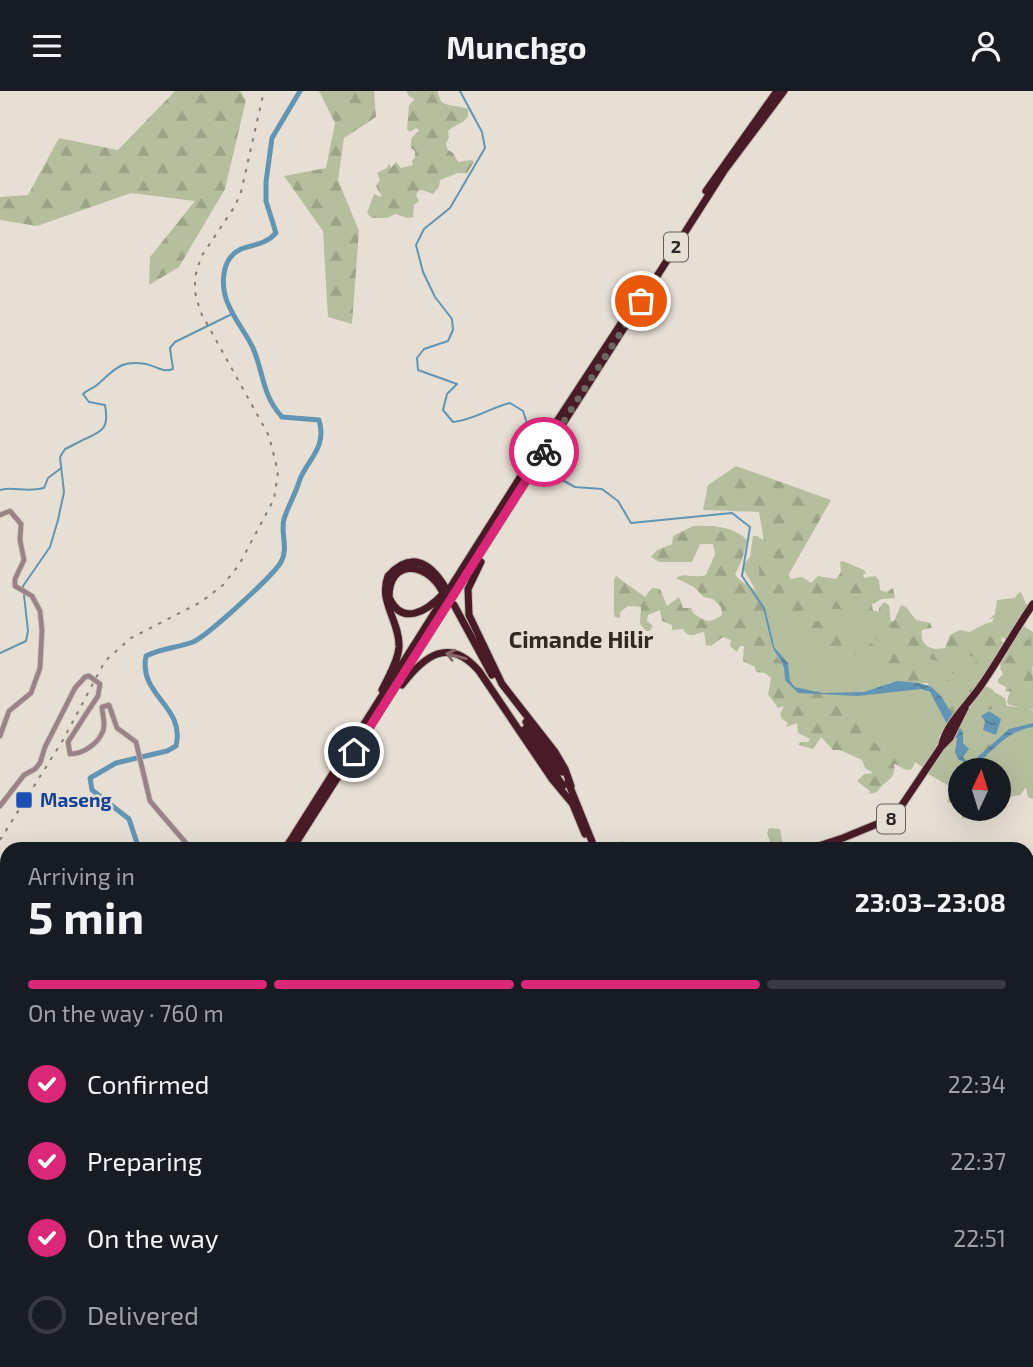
<!DOCTYPE html>
<html lang="en">
<head>
<meta charset="utf-8">
<style>
  body { margin:0; font-family:"Exo 2",sans-serif; background:#20242c; color:#f1f3f6; height:100vh; display:flex; flex-direction:column; font-size:26px; white-space:nowrap }
  * { box-sizing:border-box; margin:0 }
  p { font-size:23px; color:#9ea1a6 }
  .icon { flex:none; width:38px; height:38px; fill:none; stroke:currentColor; stroke-width:2; stroke-linecap:round; stroke-linejoin:round }
  .map { position:relative; flex:1; overflow:hidden }
  .drawer { position:absolute; left:0px; top:751px; width:1034px; height:527px; display:flex; flex-direction:column; background:#171b24; border-radius:21px 21px 0 0; box-shadow:0 7px 28px #0002 }
  .drawer>* { flex:none }
  .needle { width:46px; rotate:4deg }
  .controls { position:absolute; left:948px; top:667px; display:grid; gap:14px }
  .controls a { display:grid; place-items:center; width:63px; height:63px; border-radius:50%; background:#171b24; box-shadow:0 7px 28px #0002; font-size:35px }
  .pin { position:absolute; display:grid; place-items:center; width:60px; height:60px; color:#fff; margin:-30px; border:4px solid #fff; border-radius:50%; box-shadow:0 2px 7px #0007 }
  .courier { position:absolute; display:grid; place-items:center; width:70px; height:70px; margin:-35px; border:5px solid #db2777; border-radius:50%; background:#fff; color:#222; box-shadow:0 2px 9px #0007 }
  .head em { font-style:normal; font-weight:700 }
  .head div { display:flex; flex-direction:column-reverse }
  .head { display:flex; align-items:center; justify-content:space-between; height:119px; padding:0 28px }
  h1 { font-size:46px; font-weight:700; line-height:52px }
  .bar { display:grid; grid-template-columns:repeat(4,1fr); gap:10px 7px; align-content:center; height:84px; padding:0 28px }
  .bar i { height:9px; border-radius:5px; background:#363941 }
  .bar .selected { background:#db2777 }
  .bar p { grid-column:span 4 }
  ol { padding:0 28px; list-style:none }
  li { display:flex; align-items:center; gap:21px; height:77px }
  li p { margin-inline-start:auto }
  li .icon { padding:7px; border-radius:50%; background:#db2777; color:#fff; stroke-width:4 }
  li:last-child { color:#9ea1a6 }
  li i { width:38px; height:38px; border:4px solid #363941; border-radius:50% }
  header { display:flex; justify-content:space-between; align-items:center; height:91px; padding:0 28px; background:#171b24; font-size:32px; font-weight:700 }
  .map>svg:first-child { display:block }
</style>
</head>
<body>
<header><svg class="icon" aria-label="menu" viewBox="0 0 24 24"><path d="M4 6h16M4 12h16M4 18h16"/></svg>Munchgo<svg class="icon" aria-label="person" viewBox="0 0 24 24"><circle cx="12" cy="8" r="4"/><path d="M4 21q1-7 8-7t8 7"/></svg></header>
<div class="map">
<svg width="1033" height="1276" viewBox="0 0 1033 1276">
  <defs>
    <pattern id="forest-firs" width="22" height="20" patternUnits="userSpaceOnUse" patternTransform="scale(1.75)"><rect width="22" height="20" fill="#b5be9d"/><path d="M5 1l3.5 6h-7zM16 11l3.5 6h-7z" fill="#9ca387"/></pattern>
    <pattern id="water-ripples" width="26" height="14" patternUnits="userSpaceOnUse" patternTransform="scale(1.75)"><rect width="26" height="14" fill="#6295b3"/><path d="M2 4q2-2 4 0t4 0M15 11q2-2 4 0t4 0" fill="none" stroke="#517a91"/></pattern>
  </defs>
  <rect width="100%" height="100%" fill="#e7dfd4"/>
  <path fill="#b5be9d" d="M753,445h4l13,9 -3,45 82,56 33,8 13,23c-14,20 -50,16 -72,17l98,-6 11,6 18,36 -11,6v12l-14,21 -13,-9 -21,-1 -79,-67 -27,-3 -1,-22 -13,-17 3,-2 -16,-54 -14,-24 1,-7 5,-6z
    M829,509l51,12 13,13 10,26v9l-20,-9 -48,-7 -20,-21 -7,-11z
    M1024,512l7,3 -22,35 -11,-6 -6,-11 2,-7z
    M1024,535l9,6v34h-32l-2,-2 3,-4z
    M1000,548l6,6 -52,77 -10,-34 -41,-19 9,-21 29,10 52,-6z
    M1013,588l20,1v30l-5,-2 5,3v88l-5,-2 -2,-10 -6,8 -21,4v-29h-38v34l-14,-2 6,-14 -25,-14 55,-87 19,9 5,10 14,1 -12,-2 -2,-3z
    M962,718h33l-1,2 -32,8z
    M769,737l11,1 3,16 -2,2 -9,1 -5,-15z
    M377,1271h228l-2,5h-222z
    M627,1271l52,-1v1l-2,5h-38z"/>
  <path fill="url(#forest-firs)" d="M175,0h65l6,9 -21,89 -46,78 -30,18 1,-28 45,-56 -64,-8 -94,33 -37,-6v-23l28,-2 31,-57 59,12z
    M319,0h55l2,26 -32,21 -6,42 21,51 -7,93 -24,-7 -5,-86 -39,-55 42,-8 9,-45z
    M406,0h31c2,3 2,7 4,10 3,5 20,5 27,8 2,15 -11,13 -20,22l1,6 -3,7 2,6 5,3 5,9 14,-2 2,2 -7,11h-9l-18,7 -1,7 -6,7 -11,-4 -4,1 -2,4 3,6 -5,4 -1,12 -5,1 -13,-4 -8,4h-15l-5,-5 7,-19 7,3v-2l-5,-9 4,-6 -3,-7 10,-5 2,-5 2,5 5,-6 5,6 12,-3 -1,-4 3,-4v-6l-4,-3v-9l8,-9 -3,-2 -6,4 -3,-3 2,-24 6,-6 -6,-3z
    M736,375l95,34 -42,74 1,5 12,-2 9,6 7,-7 18,3 5,-7 -1,-10 3,-1 21,9 2,3 -3,2 1,3 11,-2 4,4 1,10 6,2 7,-4 2,10 -13,1 -10,5 1,8c-17,8 -18,8 -32,-3h-9l1,-6h-5l-2,6 -14,6 3,6h3l14,-10 -4,14 6,8 4,-1 2,-8 8,-2 -6,8 1,3 10,-2 4,2 4,9h9l9,8 6,-1 15,8 1,-6c-11,-1 -18,-7 -26,-13l4,-8 10,3 2,-6h-6l-7,-6 1,-13 5,-6 5,3 2,17 3,-1 7,-16 5,2 10,13 14,3 2,5 -10,2c-3,16 10,21 23,18l5,-13 10,-5 10,2c8,-5 23,-14 33,-9l-3,29 -8,4 6,9 -3,3h-7l2,11h-5l-2,8c6,-2 11,4 14,8l8,3 2,9 -5,2 -1,-5h-5l-2,5 -8,1 -21,17v14l6,9 8,3 8,-9 4,1 -14,15 -12,1 -2,-3 -4,-28 5,-11 15,-22 -11,-5c0,-5 6,-20 9,-25l-2,-4 2,-4 -5,-3 -14,1 2,6 -5,4 1,3 3,2 3,-5h4l-2,8 -5,3 -8,-6 -5,1 6,-11 -7,-3 -7,2 -17,-4 -11,4v5c18,-1 22,12 38,14l4,10 5,-6 4,2 -1,6 9,4 -9,12 -6,1v8l-27,-34 -34,1 -15,-9v-4l7,-4 -3,-11c-10,-6 -19,-5 -30,0l-3,-8 -4,6h-4l-3,-4c-14,-1 -16,-8 -27,-14 -5,-4 -10,-6 -15,-10l-2,-8 -6,-3 -5,-8 -18,-13 -6,-20v-11l4,-2 3,-8 -7,-41 -56,-2 5,-25z
    M693,435c18,-1 41,0 54,14l-5,20 -7,14c5,9 14,10 21,17 16,16 22,42 16,61 10,10 19,19 13,34l4,3h9l3,4 19,-2 7,2 54,56 5,3 11,-6 5,5 2,8 5,-5h9l3,8h-6l-3,7c-9,3 -11,-4 -18,-5 3,16 -11,17 -17,28l-8,2 1,-3 -13,-10 7,-7 9,-1 -8,-5 -3,-8 -22,-10h-7l-12,-13 -8,12 -14,-4 1,-3h8l2,-3 -12,-6 -1,-10 -11,4 2,-4 -6,-4 -2,-5 4,-8 -6,2 -10,-14 3,-16 -6,-5 -9,-1 -1,-5 -12,-6 1,-15h-4l-3,6 -7,-6 1,-6 -8,-3 -12,9 -5,-1 -2,-13c-8,1 -15,8 -21,-3l-11,1v-5l-10,-4 -2,-11 -12,5 -1,6 6,5 -3,5h-4l-6,-7 1,-17 -13,-1 -8,6v6l-5,-1c-2,-5 -1,-28 -1,-37l2,-4 29,21 7,-9 8,1 7,17 12,-9 4,11h8l2,5c13,9 16,11 29,2l-1,-8 -8,-8 -9,-2 -10,-10 -18,-9c9,-6 19,1 30,-3l9,-21 -2,-10h-13l-8,18h-33l-8,-5 6,-7 15,-6 1,-8z
    M1021,501l5,12 -7,14h-9l-4,-3 -17,4 6,-5 2,-14 18,-2 2,-4z
    M1031,542l2,50 -10,4 -1,7 -3,1 -10,-4 -4,1 1,-5 -8,-4v-4l5,-5 -3,-6c3,-6 5,-13 14,-14l-3,-4 5,-6 6,1 3,-6 5,1 -1,-4z"/>
  <path fill="url(#water-ripples)" d="M771,550h2l1,6 14,16 2,18 5,6 27,6 42,-1 33,-11 22,2 11,3 11,10 15,24 -6,10 -20,-38 -9,-3 -63,7 -60,-3 -13,-13c0,-25 -10,-20 -14,-39z
    M989,620l12,8 -5,16 -13,-5 2,-9 -4,-5z
    M1033,632v4c-24,3 -39,22 -56,37l-6,2 -13,-7 -3,-7 2,-13 -4,-5 5,-9 5,7v11l6,6 -6,8 4,5 6,-1 36,-32z"/>
  <g fill="none" stroke-linecap="round" stroke-linejoin="round">
    <path stroke="#6295b3" stroke-width="2" d="M460,0l22,41 3,16 -35,60 -26,21 -8,16 7,27 12,25 17,22 1,11 -5,11 -24,8 -7,9 1,12 39,14 -10,10 -4,16 10,12c20,-2 37,-14 57,-19l13,8 12,38
      M541,372l14,13 20,11 27,2 16,12 13,22 101,-10 18,14 -8,49 22,32 8,33
      M0,399c15,-4 25,3 44,-2l4,-10 12,-9
      M0,562l26,-12 2,-10 -5,-45 27,-39 8,-27 6,-28 -4,-35 5,-8c7,-3 13,-7 20,-10 19,-8 24,-12 20,-34l-16,-3 -6,-8c4,-4 9,-5 14,-9 17,-14 22,-26 49,-21 10,2 17,9 27,5l-3,-21 5,-6 59,-29"/>
    <path stroke="#6295b3" stroke-width="5" d="M139,758l-10,-30 -37,-29 -2,-12 26,-15 51,-12 9,-5c10,-40 -38,-50 -30,-90 15,-8 31,-8 47,-14 14,-6 81,-67 88,-80 8,-14 -1,-29 3,-43 4,-13 12,-26 16,-40 9,-21 27,-32 19,-59l-37,-3c-20,-22 -18,-43 -29,-69 -8,-17 -24,-35 -28,-53 -3,-11 -2,-28 5,-37 11,-16 31,-8 46,-25l-10,-32v-19l6,-44 28,-47
      M4,1276l4,-6"/>
    <defs>
      <path id="minor" d="M0,424l10,-4 11,13 -1,16 4,20 -9,19v7l17,10 8,15 2,19 -2,38 -9,25 -22,18 -9,25
        M86,623l-18,28 2,12c13,0 28,-10 33,-23 3,-8 -1,-17 -1,-24l7,-2 8,23 19,14 14,59 41,48
        M0,715l24,-31 11,-6 5,-6 5,-16 30,-59"/>
      <path id="highway" d="M706,100l71,-100
        M481,471l-13,27 1,26 33,69 53,68 10,17 6,17
        M442,500c-16,-30 -53,-32 -53,6 13,30 38,14 54,-3
        M454,514l38,70
        M402,594c22,-29 47,-49 77,-14l73,108 20,24
        M382,599c6,-13 16,-28 17,-43 1,-26 -21,-45 -11,-71 23,-25 42,-14 57,11
        M526,631l36,50
        M525,638l38,57
        M942,653c6,-23 27,-40 40,-60 18,-26 33,-54 51,-80
        M568,691l27,67
        M571,709l14,34
        M285,758l234,-370 109,-166
        M292,758l432,-678 60,-80
        M609,758l13,-3 17,3
        M809,758l34,-11 51,-21 47,-70 9,-9 15,-30
        M0,1209l7,-11
        M0,1218l7,-10
        M285,1276l2,-6"/>
    </defs>
    <use href="#minor" stroke="#c1bbb1" stroke-width="6"/>
    <use href="#highway" stroke="#c1bbb1" stroke-width="9"/>
    <use href="#minor" stroke="#9b8286" stroke-width="4.5"/>
    <use href="#highway" stroke="#491b26" stroke-width="7"/>
    <path stroke="#847f78" stroke-width="2" stroke-dasharray="3.5 7" stroke-linecap="butt" d="M0,749l63,-100 42,-79 26,-23 70,-36 22,-17 16,-20 35,-66 4,-27 -9,-36 -69,-125 -5,-19v-15l6,-20 34,-51 6,-14 23,-101
      M0,873l7,11
      M0,1093l7,-7"/>
    <defs>
      <path id="minor-bridge" d="M75,597l10,-11 4,-1 11,8 -2,12 -12,18"/>
    </defs>
    <use href="#minor-bridge" stroke="#c1bbb1" stroke-width="6" stroke-linecap="butt"/>
    <use href="#minor-bridge" stroke="#9b8286" stroke-width="4.5"/>
  </g>
  <defs><path id="oneway-shaft" d="M-6 0H5M1.5-3L5.5 0L1.5 3" fill="none" stroke-width="1.6" stroke-linecap="round" stroke-linejoin="round" transform="scale(1.75)"/></defs>
  <use stroke="#88696c" href="#oneway-shaft" transform="translate(456 565) rotate(-165)"/>
  <g fill="none" stroke-linecap="round" stroke-linejoin="round">
    <path stroke="#6d6962" stroke-width="7" stroke-dasharray="0 12.6" d="M544,361l97,-151"/>
    <path stroke="#db2777" stroke-width="9" d="M354,661l190,-300"/>
  </g>
  <rect fill="#1a4fb4" stroke="#e7dfd4" stroke-width="2.5" x="15" y="700" width="18" height="18" rx="3.5"/>
  <g text-anchor="middle" stroke-width="5" stroke-linejoin="round" paint-order="stroke">
    <g fill="#e7dfd4" stroke="#63605a" stroke-width="2">
      <rect x="664" y="141.5" width="24" height="29" rx="5"/>
      <rect x="877" y="713.5" width="28" height="29" rx="5"/>
    </g>
    <g font-size="18" font-weight="bold" fill="#2b2925">
      <text x="676" y="162">2</text>
      <text x="891" y="734">8</text>
    </g>
    <g font-size="19" font-weight="bold" fill="#164399" stroke="#e7dfd4" text-anchor="start">
      <text x="40" y="716">Maseng</text>
    </g>
    <g font-size="23" font-weight="bold" fill="#302a22" stroke="#e7dfd4">
      <text x="581" y="557">Cimande Hilir</text>
    </g>
  </g>
</svg>
<div class="controls">
<a><svg class="needle" viewBox="-14 -14 28 28"><path d="M0-13l5 13h-10z" fill="#e53935"/><path d="M0 13l5-13h-10z" fill="#9ea1a6"/></svg></a>
</div>
<div class="pin" style="left:641px;top:210px;background:#ea580c"><svg class="icon" aria-label="bag" viewBox="0 0 24 24"><path d="M5 8h14l-1 12H6zM9 8a3 3 0 0 1 6 0"/></svg></div>
<div class="pin" style="left:354px;top:661px;background:#1f2937"><svg class="icon" aria-label="home" viewBox="0 0 24 24"><path d="M3 11l9-7 9 7M6 9v11h12V9"/></svg></div>
<div class="courier" style="left:544px;top:361px"><svg class="icon" aria-label="bike" viewBox="0 0 24 24"><circle cx="6" cy="16" r="4"/><circle cx="18" cy="16" r="4"/><path d="M6 16l4-8h5l3 8M10 8l3 8H6M13 5h3"/></svg></div>
<section class="drawer">
<div class="head"><div><h1>5 min</h1><p>Arriving in</p></div><em>23:03–23:08</em></div>
<div class="bar"><i class="selected"></i><i class="selected"></i><i class="selected"></i><i></i><p>On the way · 760 m</p></div>
<ol>
<li><svg class="icon" aria-label="check" viewBox="0 0 24 24"><path d="M5 12l5 5 9-10"/></svg>Confirmed<p>22:34</p></li>
<li><svg class="icon" aria-label="check" viewBox="0 0 24 24"><path d="M5 12l5 5 9-10"/></svg>Preparing<p>22:37</p></li>
<li><svg class="icon" aria-label="check" viewBox="0 0 24 24"><path d="M5 12l5 5 9-10"/></svg>On the way<p>22:51</p></li>
<li><i></i>Delivered</li>
</ol>
</section>
</div>
</body>
</html>
